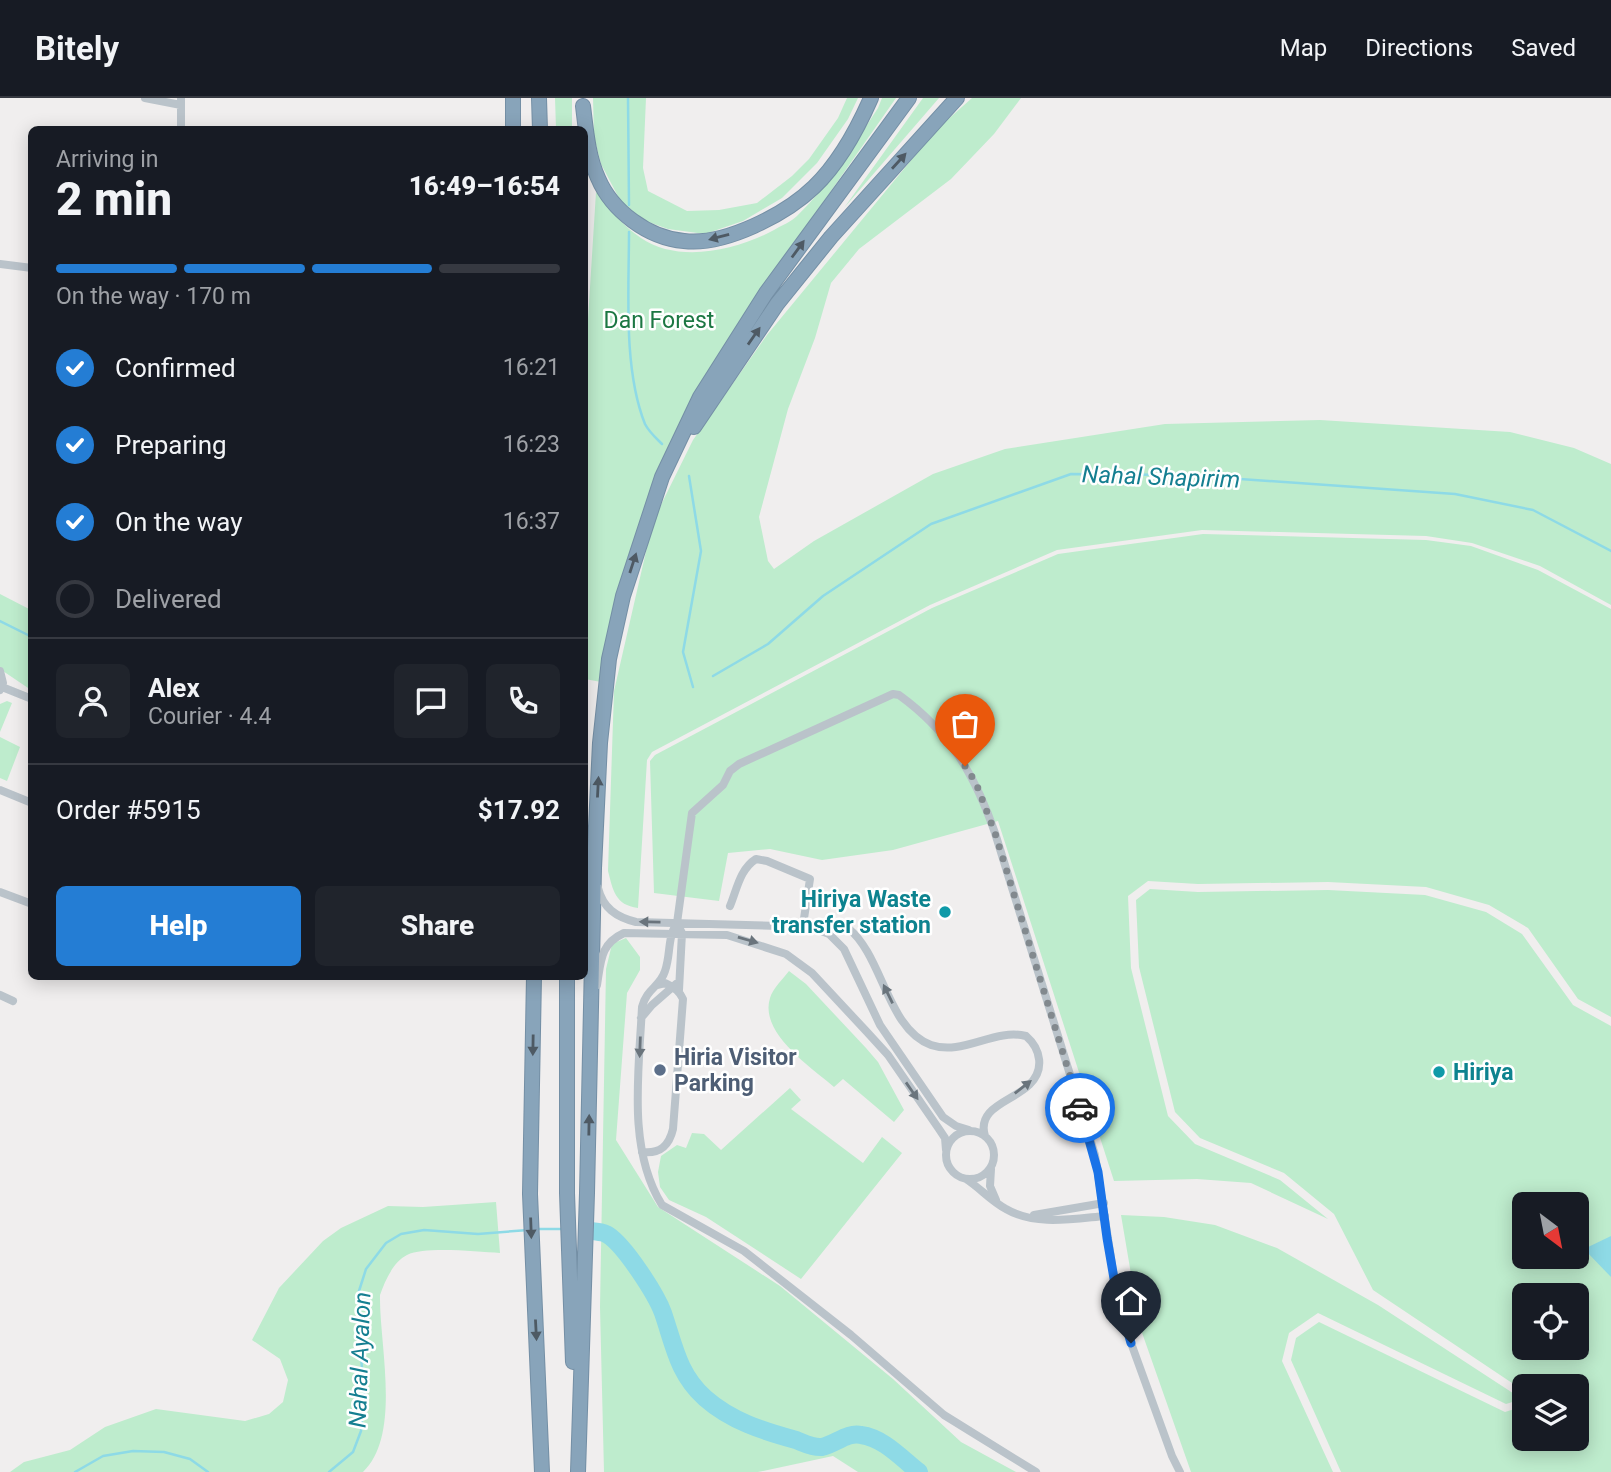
<!DOCTYPE html>
<html lang="en">
<head>
<meta charset="utf-8">
<style>
  body { margin:0; font-family:Roboto,sans-serif; background:#20242c; color:#f1f3f6; height:100vh; display:flex; flex-direction:column; font-size:26px; white-space:nowrap }
  * { box-sizing:border-box; margin:0 }
  p { font-size:23px; color:#9ea1a6 }
  .icon { flex:none; width:38px; height:38px; fill:none; stroke:currentColor; stroke-width:2; stroke-linecap:round; stroke-linejoin:round }
  .map { position:relative; flex:1; overflow:hidden }
  .sheet { position:absolute; left:28px; top:28px; width:560px; height:854px; display:flex; flex-direction:column; background:#171b24; border-radius:10px; box-shadow:0 4px 18px #0003 }
  .sheet>* { flex:none }
  .needle { width:46px; rotate:148deg }
  .controls { position:absolute; left:1512px; top:1094px; display:grid; gap:14px }
  .controls a { display:grid; place-items:center; width:77px; height:77px; border-radius:10px; background:#171b24; box-shadow:0 4px 18px #0003; font-size:35px }
  .pin { position:absolute; display:grid; place-items:center; width:60px; height:60px; color:#fff; margin:-72px -30px; border-radius:50% 50% 50% 0; rotate:-45deg; box-shadow:0 0 7px #0007 }
  .pin .icon { rotate:45deg }
  .courier { position:absolute; display:grid; place-items:center; width:70px; height:70px; margin:-35px; border:5px solid #1a73e8; border-radius:50%; background:#fff; color:#222; box-shadow:0 2px 9px #0007 }
  .overview em { font-style:normal; font-weight:800 }
  .overview div { display:flex; flex-direction:column-reverse }
  .overview { display:flex; align-items:center; justify-content:space-between; height:119px; padding:0 28px }
  h1 { font-size:46px; font-weight:800; line-height:52px }
  .bar { display:grid; grid-template-columns:repeat(4,1fr); gap:10px 7px; align-content:center; height:84px; padding:0 28px }
  .bar i { height:9px; border-radius:5px; background:#363941 }
  .bar .selected { background:#247dd4 }
  .bar p { grid-column:span 4 }
  .line { display:flex; align-items:center; gap:18px; padding:0 28px; border-top:2px solid #363941 }
  .line div { flex:1 }
  .round { display:grid; place-items:center; flex:none; width:74px; height:74px; border-radius:10px; background:#20242c }
  ol { padding:0 28px; list-style:none }
  li { display:flex; align-items:center; gap:21px; height:77px }
  li p { margin-inline-start:auto }
  li .icon { padding:7px; border-radius:50%; background:#247dd4; color:#fff; stroke-width:4 }
  li:last-child { color:#9ea1a6 }
  li i { width:38px; height:38px; border:4px solid #363941; border-radius:50% }
  .action { display:flex; gap:14px; margin-top:auto; padding:14px 28px }
  .action a { flex:1; height:80px; border-radius:10px; background:#247dd4; color:#fff; font-size:28px; font-weight:800; line-height:80px; text-align:center }
  .action a+a { background:#20242c; color:#f1f3f6 }
  header { display:flex; align-items:center; gap:42px; box-sizing:border-box; height:98px; padding:0 35px; background:#171b24; border-bottom:2px solid #363941 }
  header strong { font-size:33px }
  nav { display:flex; gap:38px; margin-inline-start:auto; font-size:24px }
  .map>svg:first-child { display:block }
</style>
</head>
<body>
<header>
<strong>Bitely</strong>
<nav><a>Map</a><a>Directions</a><a>Saved</a></nav>
</header>
<div class="map">
<svg width="1611" height="1374" viewBox="0 0 1611 1374">
  <rect width="100%" height="100%" fill="#f0eeee"/>
  <path fill="#beeccd" fill-rule="evenodd" d="M555,0h17v31h-16z
    M593,0h53l-3,70 5,23 39,20 32,-1 38,-7 35,-27 17,-17 29,-41 9,-20h11l-10,21 -31,44 -35,35 -39,23 -38,13 -37,-5 -28,-10 -19,-17 -20,-38 -7,-27z
    M882,0h14l-156,223 -48,82 -91,279 -16,-3 -1,-296 12,-191c14,17 27,34 45,46 38,26 96,12 133,-8 8,-5 17,-8 23,-14 33,-32 56,-70 81,-108z
    M923,0h16l-95,110z
    M972,0h49l-27,36 -43,45 -92,70 -28,34 -16,55 -27,71 -29,108 9,44 6,8 40,-28 119,-67 72,-25 160,-25 155,-4 190,12 64,16 37,16v141l-71,-39 -68,-23 -46,-7 -224,-6 -145,20 -127,55 -278,147 -5,8 -9,148c-23,-3 -25,-18 -30,-37l6,-180 39,-170 40,-81 74,-105 169,-205z
    M1203,436l223,6 45,6 67,24 73,39v408l-33,-18 -50,-71 -39,-23 -63,-18 -98,-5 -130,2 -50,-3 -20,15 3,72 37,148 27,28 85,36 48,39 -77,-36 -54,-4 -83,2 -116,-360 -105,29 -71,10 -52,-11 -42,4 -9,48 -65,-8 -4,-132 5,-6 277,-147 126,-54z
    M0,496l31,16v80l-31,-21z
    M7,603l5,2 -12,29v-28z
    M0,639l20,10 -13,34 -7,-3z
    M1150,791l48,3 130,-2 97,5 61,17 36,22 51,71 38,21v446h-270l-50,-112 5,-22 23,-16 186,90 19,-6v32h53v-52h-53v5l-151,-101 -39,-76 -50,-41 -84,-35 -25,-26 -36,-145 -3,-67zM1524,1106h53v52h-53zM1524,1197h53v53h-53z
    M626,840l14,19v13l-13,23 -11,147 42,67 122,79 113,93 68,63 55,30h-158l-25,-16 -75,16h-154l-4,-165 6,-338 6,-25z
    M789,873l17,13 60,64 12,14 26,48 -10,12 -51,-43 -9,8c-23,-20 -75,-54 -64,-89 3,-10 13,-19 19,-27z
    M790,990l11,12 -10,9 72,54 19,-26 20,16 -101,126 -95,-62 -37,-17 -9,-13 -2,-15 3,-16 16,-11 9,3 6,-15 12,1 17,16z
    M496,1104l4,51c-23,-1 -74,-7 -93,2 -14,7 -22,26 -27,40 -1,49 22,140 -17,177h-353l14,-10 46,-12 35,-23 51,-18 89,12 24,-7 14,-12 5,-22 -8,-21 -28,-19 27,-52 44,-47 18,-13 47,-22 35,1z
    M1121,1117l43,2 51,8 62,23 101,57 144,94 -16,5 -188,-91 -29,20 -7,28 51,111h-142l-51,-145z"/>
  <path fill="#8edae6" d="M1611,1138v41l-27,-28z"/>
  <g fill="none" stroke-linecap="round" stroke-linejoin="round">
    <path stroke="#8edae6" stroke-width="2.5" d="M628,0l1,107
      M629,134c0,58 -6,137 16,192 4,8 11,14 17,20
      M689,378l12,75 -18,101 10,35
      M0,523l32,16
      M713,578l55,-32 55,-48 108,-72 140,-50 112,1 272,19 78,16 78,41
      M538,1131h25
      M75,1374l28,-16 30,-5 31,1 26,7 18,13
      M329,1374l24,-20 8,-21 3,-36 -6,-79 1,-25 7,-22 20,-26 15,-9 23,-4 54,4 50,-4"/>
    <path stroke="#8edae6" stroke-width="18" d="M592,1133c5,1 12,1 16,4 17,11 48,59 55,78 11,32 15,61 42,85 26,23 58,33 91,42 8,3 17,8 26,7 14,-3 25,-15 39,-12 23,3 41,24 58,37"/>
    <defs>
      <path id="highway" d="M513,0v32
        M539,0l1,32
        M583,8c3,24 5,50 15,72 14,33 50,60 86,63 41,5 102,-27 130,-54 25,-24 43,-57 57,-89
        M694,329l83,-123 54,-67 126,-139
        M534,878l-4,218 12,278
        M567,878v217l6,169
        M578,1374l9,-279 7,-325 6,-125 9,-84 14,-63 39,-119 38,-80 66,-104 143,-195"/>
    </defs>
    <use href="#highway" stroke="#748fa5" stroke-width="16"/>
    <path stroke="#bac3ca" stroke-width="8" d="M145,0l36,7
      M181,0v32
      M0,166l32,4
      M0,573l3,12 -3,7
      M2,589l30,12
      M0,692l32,13
      M598,790c5,20 18,29 38,34l212,6c35,28 39,101 83,117 32,11 63,-17 95,-9 15,13 19,34 3,49 -16,16 -53,22 -44,51
      M0,794l32,12
      M730,808c7,-17 10,-37 26,-47l11,2 43,18 -7,46
      M677,825l15,-110 31,-28 7,-14 9,-7 154,-70 6,1c51,37 76,80 96,138l100,322 21,135 15,53 41,113 8,16
      M814,830l15,6 15,15 36,76 63,92 13,9 13,4
      M597,887c4,-24 3,-41 27,-52l103,2 59,19 26,19 55,59 21,23 51,74 6,9 1,12
      M679,892l3,-57 -5,-10c-10,15 -6,31 -12,48 -5,16 -18,17 -23,36 -3,63 -15,142 20,198l82,46 107,84 93,80 92,57
      M0,897l13,6
      M641,920l11,-13 24,-21
      M946 1057a24 24 0 1 1 48 0a24 24 0 1 1-48 0Z
      M642,1054c18,2 27,-6 31,-23l10,-130c-4,-9 -9,-11 -18,-16l-8,2
      M991,1071l-1,17 6,14
      M966,1081c14,9 25,22 40,30 29,17 66,10 99,7
      M1034,1117l70,-12"/>
    <use href="#highway" stroke="#88a4ba" stroke-width="14"/>
  </g>
  <defs><path id="oneway-solid" d="M-6-.8H1V-3.2L6.5 0L1 3.2V.8H-6Z" transform="scale(1.75)"/></defs>
  <g fill="#4e5a64">
    <use href="#oneway-solid" transform="translate(899 63) rotate(-48)"/>
    <use href="#oneway-solid" transform="translate(719 139) rotate(165)"/>
    <use href="#oneway-solid" transform="translate(798 151) rotate(-54)"/>
    <use href="#oneway-solid" transform="translate(754 238) rotate(-55)"/>
    <use href="#oneway-solid" transform="translate(633 465) rotate(-72)"/>
    <use href="#oneway-solid" transform="translate(598 689) rotate(-87)"/>
    <use href="#oneway-solid" transform="translate(533 947) rotate(91)"/>
    <use href="#oneway-solid" transform="translate(589 1027) rotate(-89)"/>
    <use href="#oneway-solid" transform="translate(531 1130) rotate(88)"/>
    <use href="#oneway-solid" transform="translate(536 1232) rotate(87)"/>
  </g>
  <g fill="#6a747c">
    <use href="#oneway-solid" transform="translate(650 824) rotate(-179)"/>
    <use href="#oneway-solid" transform="translate(748 842) rotate(16)"/>
    <use href="#oneway-solid" transform="translate(888 896) rotate(-116)"/>
    <use href="#oneway-solid" transform="translate(640 949) rotate(92)"/>
    <use href="#oneway-solid" transform="translate(1023 989) rotate(-38)"/>
    <use href="#oneway-solid" transform="translate(912 993) rotate(55)"/>
  </g>
  <g fill="none" stroke-linecap="round" stroke-linejoin="round">
    <path stroke="#82898e" stroke-width="7" stroke-dasharray="0 12.6" d="M965,668l11,17 19,50 85,275"/>
    <path stroke="#1a73e8" stroke-width="9" d="M1080,1010l18,64 9,66 9,52 15,53"/>
  </g>
  <g fill="#0f9aa8" stroke="#fff" stroke-width="2.5">
    <circle cx="945" cy="814" r="7"/>
    <circle cx="1439" cy="974" r="7"/>
  </g>
  <circle fill="#5c6f8a" stroke="#fff" stroke-width="2.5" cx="660" cy="972" r="7"/>
  <g text-anchor="middle" stroke-width="5" stroke-linejoin="round" paint-order="stroke">
    <g font-size="23" fill="#1c7743" stroke="#fff">
      <text x="659" y="230">Dan Forest</text>
    </g>
    <g font-size="23" font-weight="bold" fill="#0d838f" stroke="#fff" text-anchor="end">
      <text x="931" y="809">Hiriya Waste<tspan x="931" dy="26">transfer station</tspan></text>
      <text x="1453" y="982" text-anchor="start">Hiriya</text>
    </g>
    <g font-size="23" font-weight="bold" fill="#4e5e75" stroke="#fff" text-anchor="start">
      <text x="674" y="967">Hiria Visitor<tspan x="674" dy="26">Parking</tspan></text>
    </g>
    <g font-size="24" font-style="italic" fill="#157f91" stroke="#fff">
      <text transform="translate(1161 379) rotate(2)" y="8">Nahal Shapirim</text>
      <text transform="translate(360 1262) rotate(-88)" y="8">Nahal Ayalon</text>
    </g>
  </g>
</svg>
<div class="controls">
<a><svg class="needle" viewBox="-14 -14 28 28"><path d="M0-13l5 13h-10z" fill="#e53935"/><path d="M0 13l5-13h-10z" fill="#9ea1a6"/></svg></a>
<a><svg class="icon" aria-label="locate" viewBox="0 0 24 24"><circle cx="12" cy="12" r="6"/><path d="M12 2v4M12 18v4M2 12h4M18 12h4"/></svg></a>
<a><svg class="icon" aria-label="layers" viewBox="0 0 24 24"><path d="M12 4l9 5-9 5-9-5zM3 14l9 5 9-5"/></svg></a>
</div>
<div class="pin" style="left:965px;top:668px;background:#ea580c"><svg class="icon" aria-label="bag" viewBox="0 0 24 24"><path d="M5 8h14l-1 12H6zM9 8a3 3 0 0 1 6 0"/></svg></div>
<div class="pin" style="left:1131px;top:1245px;background:#1f2937"><svg class="icon" aria-label="home" viewBox="0 0 24 24"><path d="M3 11l9-7 9 7M6 9v11h12V9"/></svg></div>
<div class="courier" style="left:1080px;top:1010px"><svg class="icon" aria-label="car" viewBox="0 0 24 24"><path d="M5 17H2v-5l4-1 3-4h7l3 4 3 1v5h-3M9 17h6M6 11h13"/><circle cx="7" cy="17" r="2"/><circle cx="17" cy="17" r="2"/></svg></div>
<section class="sheet">
<div class="overview"><div><h1>2 min</h1><p>Arriving in</p></div><em>16:49–16:54</em></div>
<div class="bar"><i class="selected"></i><i class="selected"></i><i class="selected"></i><i></i><p>On the way · 170 m</p></div>
<ol>
<li><svg class="icon" aria-label="check" viewBox="0 0 24 24"><path d="M5 12l5 5 9-10"/></svg>Confirmed<p>16:21</p></li>
<li><svg class="icon" aria-label="check" viewBox="0 0 24 24"><path d="M5 12l5 5 9-10"/></svg>Preparing<p>16:23</p></li>
<li><svg class="icon" aria-label="check" viewBox="0 0 24 24"><path d="M5 12l5 5 9-10"/></svg>On the way<p>16:37</p></li>
<li><i></i>Delivered</li>
</ol>
<div class="line" style="height:126px"><a class="round"><svg class="icon" aria-label="person" viewBox="0 0 24 24"><circle cx="12" cy="8" r="4"/><path d="M4 21q1-7 8-7t8 7"/></svg></a><div><b>Alex</b><p>Courier · 4.4</p></div><a class="round"><svg class="icon" aria-label="chat" viewBox="0 0 24 24"><path d="M4 5h16v11H9l-5 4z"/></svg></a><a class="round"><svg class="icon" aria-label="phone" viewBox="0 0 24 24"><path d="M5 4h4l2 5-3 2q2 4 5 5l2-3 5 2v4C11 20 4 13 5 4z"/></svg></a></div>
<div class="line" style="height:91px"><div>Order #5915</div><b>$17.92</b></div>
<div class="action"><a>Help</a><a>Share</a></div>
</section>
</div>
</body>
</html>
